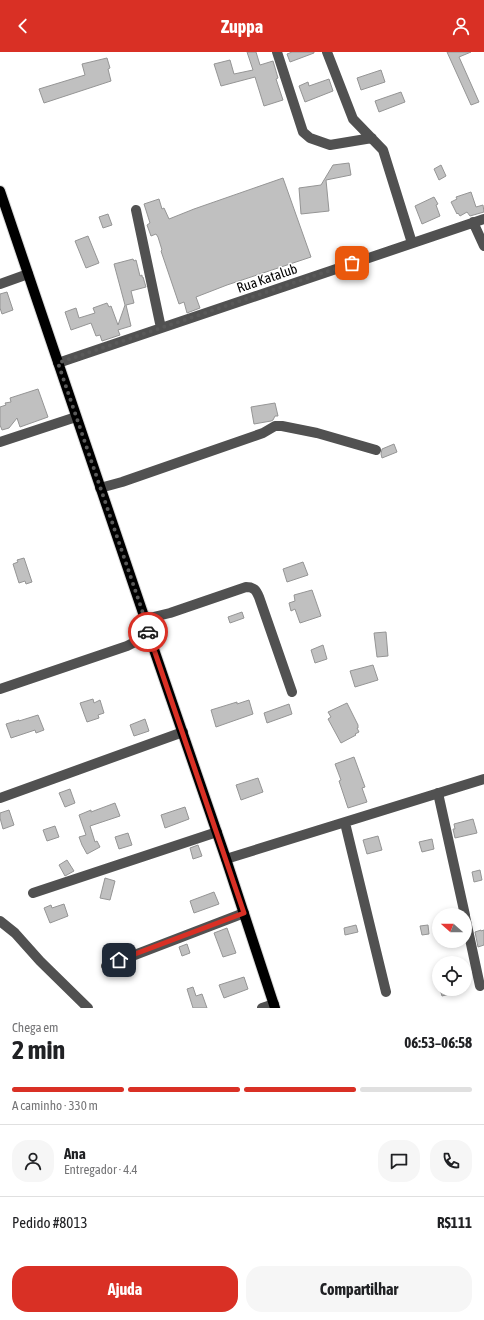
<!DOCTYPE html>
<html lang="pt">
<head>
<meta charset="utf-8">
<style>
  body { margin:0; font-family:"Asap Condensed",sans-serif; background:#f6f6f6; color:#202124; height:100vh; display:flex; flex-direction:column; font-size:15px; white-space:nowrap }
  * { box-sizing:border-box; margin:0 }
  p { font-size:13px; color:#757577 }
  .icon { flex:none; width:22px; height:22px; fill:none; stroke:currentColor; stroke-width:2; stroke-linecap:round; stroke-linejoin:round }
  .map { position:relative; height:956px; overflow:hidden }
  .drawer { display:flex; flex-direction:column; background:#fff; flex:1 }
  .drawer>* { flex:none }
  .needle { width:26px; rotate:291deg }
  .controls { position:absolute; left:432px; top:856px; display:grid; gap:8px }
  .controls a { display:grid; place-items:center; width:40px; height:40px; border-radius:50%; background:#fff; box-shadow:0 2px 6px #0003; font-size:20px }
  .pin { position:absolute; display:grid; place-items:center; width:34px; height:34px; color:#fff; margin:-17px; border-radius:8px; box-shadow:0 2px 6px #0006 }
  .courier { position:absolute; display:grid; place-items:center; width:40px; height:40px; margin:-20px; border:3px solid #d93025; border-radius:50%; background:#fff; color:#222; box-shadow:0 1px 5px #0007 }
  .overview em { font-style:normal; font-weight:700 }
  .overview div { display:flex; flex-direction:column-reverse }
  .overview { display:flex; align-items:center; justify-content:space-between; height:68px; padding:0 12px }
  h1 { font-size:26px; font-weight:700; line-height:30px }
  .bar { display:grid; grid-template-columns:repeat(4,1fr); gap:6px 4px; align-content:center; height:48px; padding:0 12px }
  .bar i { height:5px; border-radius:3px; background:#e0e0e0 }
  .bar .current { background:#d93025 }
  .bar p { grid-column:span 4 }
  .line { display:flex; align-items:center; gap:10px; padding:0 12px; border-top:1px solid #e0e0e0 }
  .line div { flex:1 }
  .round { display:grid; place-items:center; flex:none; width:42px; height:42px; border-radius:16px; background:#f6f6f6 }
  .primary-button { display:flex; gap:8px; margin-top:auto; padding:8px 12px }
  .primary-button a { flex:1; height:46px; border-radius:16px; background:#d93025; color:#fff; font-size:16px; font-weight:700; line-height:46px; text-align:center }
  .primary-button a+a { background:#f6f6f6; color:#202124 }
  header { display:flex; justify-content:space-between; align-items:center; height:52px; padding:0 12px; background:#d93025; color:#fff; font-size:18px; font-weight:700 }
  .map>svg:first-child { display:block }
</style>
</head>
<body>
<header><svg class="icon" aria-label="back" viewBox="0 0 24 24"><path d="M15 5l-7 7 7 7"/></svg>Zuppa<svg class="icon" aria-label="person" viewBox="0 0 24 24"><circle cx="12" cy="8" r="4"/><path d="M4 21q1-7 8-7t8 7"/></svg></header>
<div class="map">
<svg width="484" height="956" viewBox="0 0 484 956">
  <rect width="100%" height="100%" fill="#fff"/>
  <path fill="#c0c0c0" stroke="#959595" d="M247,0h9l4,13 13,-4 5,17 -2,1 7,21 -19,6 -9,-29 -34,9 -7,-22 16,-4 4,14 19,-4z
    M292,0h22v1l-24,9 -3,-8z
    M447,0h24l-12,5 20,45 -8,3z
    M107,6l3,10 -2,1 3,12 -67,22 -5,-14 46,-14 -3,-11z
    M381,18l4,12 -24,8 -4,-12z
    M329,27l4,12 -28,11 -6,-16 9,-4 1,4z
    M401,40l4,10 -26,10 -4,-11z
    M349,111l2,12 -25,5 3,31 -28,3 -2,-26 22,-3 12,-20z
    M441,113l5,11 -7,4 -5,-11z
    M283,126l28,79 -84,28 -31,12 4,11 -13,5 -3,-11 -5,2 -18,-53 1,-1 -4,-13 -2,-3 -5,2 -4,-11 3,-2 -6,-19 15,-5 3,10 2,-1 5,11 25,-10z
    M471,140l5,15 7,-2 1,7 -14,4 -3,-4 -7,4 -2,-3 -1,1 -6,-12 6,-3 -1,-2z
    M434,145l4,7 -2,1 4,11 -18,8 -7,-18z
    M108,162l4,11 -9,3 -4,-11z
    M88,184l11,27 -13,5 -11,-27z
    M133,207l1,2 2,-1 4,16 2,-1v2h1l3,10 -15,4 3,12 -8,2 5,21 -13,4 2,5 -18,6 -2,-6 -4,1 -5,-13 -20,7 -6,-18 11,-4 3,10 16,-5 -2,-5 14,-5 2,4 2,-1 7,19 7,-20 -11,-41z
    M7,240l6,18 -11,4 -2,-6v-14z
    M38,337l10,28 -28,10 -3,-9 -8,10 -7,2 -2,-5v-18l6,-2 -1,-2 6,-1 -1,-4z
    M275,351l3,13h-3l-2,4 -2,1 -17,3 -3,-17z
    M394,392l3,8 -15,6 -1,-4 1,-5z
    M24,506l8,24 -6,2 -1,-3 -6,2 -6,-19 5,-2 -1,-2z
    M303,510l5,13 -21,7 -4,-13z
    M312,538l9,26 -21,7 -5,-14 -4,2 -2,-8 6,-2 -1,-6z
    M242,560l2,6 -14,5 -2,-6z
    M386,580l2,24 -11,1 -3,-24z
    M323,593l4,14 -12,4 -4,-13z
    M373,613l5,15 -23,7 -5,-16z
    M93,647l1,4 6,-3 4,13 -6,2 1,3 -12,4 -7,-19z
    M249,648l4,14 -37,13 -5,-17 26,-8v2z
    M347,651l11,22v3h-1l2,4 -4,2 1,1 -15,8 -13,-24 3,-2 -3,-5z
    M289,652l3,10 -25,9 -3,-10z
    M38,663l6,15 -8,3 -1,-3 -24,8 -5,-14 13,-4v1z
    M145,667l4,12 -15,5 -4,-11z
    M354,705l11,30 -3,1 5,14 -19,6 -9,-27 2,-1 -6,-16z
    M258,726l5,14 -22,8 -5,-15z
    M70,737l5,14 -10,4 -6,-14z
    M115,751l5,13 -30,10 5,16 2,-1 3,6 -13,7 -5,-9 -3,-8 7,-2 -7,-20 12,-5v2z
    M185,755l4,12 -24,9 -4,-13z
    M9,758l5,15 -11,4 -3,-11v-5z
    M473,767l4,14 -22,5 -2,-9h2l-1,-5z
    M55,774l4,11 -12,4 -4,-11z
    M128,781l4,12 -13,4 -4,-12z
    M378,784l4,14 -15,4 -4,-14z
    M432,787l2,10 -12,3 -3,-10z
    M198,793l4,11 -9,3 -3,-11z
    M67,808l7,11 -9,5 -6,-11z
    M480,818l2,10 -8,2 -2,-10z
    M105,826l10,3 -5,19 -10,-2z
    M214,840l5,12 -25,9 -4,-12z
    M64,852l4,12 -18,7 -6,-15 7,-3 1,3z
    M356,873l2,7 -13,3 -1,-7z
    M428,873l1,9 -7,1 -2,-9z
    M227,876l9,25 -13,4 -9,-24z
    M481,878v1l3,-1v15l-6,2 -3,-15z
    M187,892l3,9 -8,3 -3,-9z
    M244,925l4,12 -24,9 -5,-13z
    M193,935l3,9 6,-2 5,14h-14l-6,-19z
    M440,937h20v2l-18,5z"/>
  <g fill="none" stroke-linecap="round" stroke-linejoin="round">
    <defs>
      <path id="major" d="M0,139l145,428 4,16 77,224 49,149"/>
    </defs>
    <use href="#major" stroke="#dbdbdb" stroke-width="12"/>
    <path stroke="#515151" stroke-width="10" d="M277,0l26,80 7,6 20,7 42,-7
      M327,0l26,67 30,31 29,93
      M136,158l25,118
      M473,170l11,24
      M0,232l28,-10
      M58,311l426,-144
      M0,390l76,-25
      M100,436l22,-6 141,-49 12,-7h7l35,7 59,17
      M145,567l25,-6 76,-26c8,0 10,3 13,10l33,95
      M0,637l127,-43 22,-11
      M438,741l27,122
      M0,746l183,-66
      M345,771l41,169
      M226,807l258,-80
      M33,841l184,-61
      M465,864l15,70
      M0,869l15,12 25,28 48,47
      M106,914l138,-53
      M262,956l12,-4"/>
    <use href="#major" stroke="#000" stroke-width="10"/>
  </g>
  <g fill="none" stroke-linecap="round" stroke-linejoin="round">
    <path stroke="#595959" stroke-width="4" stroke-dasharray="0 7.2" d="M148,580l-3,-13 -87,-256 294,-100"/>
    <path stroke="#d93025" stroke-width="5" d="M119,908l125,-47 -96,-281"/>
  </g>
  <g text-anchor="middle" stroke-width="3" stroke-linejoin="round" paint-order="stroke">
    <g font-size="14" fill="#000" stroke="#fff">
      <text transform="translate(267 226) rotate(-19)" y="5">Rua Katalub</text>
    </g>
  </g>
</svg>
<div class="controls">
<a><svg class="needle" viewBox="-14 -14 28 28"><path d="M0-13l5 13h-10z" fill="#e53935"/><path d="M0 13l5-13h-10z" fill="#757577"/></svg></a>
<a><svg class="icon" aria-label="locate" viewBox="0 0 24 24"><circle cx="12" cy="12" r="6"/><path d="M12 2v4M12 18v4M2 12h4M18 12h4"/></svg></a>
</div>
<div class="pin" style="left:352px;top:211px;background:#ea580c"><svg class="icon" aria-label="bag" viewBox="0 0 24 24"><path d="M5 8h14l-1 12H6zM9 8a3 3 0 0 1 6 0"/></svg></div>
<div class="pin" style="left:119px;top:908px;background:#1f2937"><svg class="icon" aria-label="home" viewBox="0 0 24 24"><path d="M3 11l9-7 9 7M6 9v11h12V9"/></svg></div>
<div class="courier" style="left:148px;top:580px"><svg class="icon" aria-label="car" viewBox="0 0 24 24"><path d="M5 17H2v-5l4-1 3-4h7l3 4 3 1v5h-3M9 17h6M6 11h13"/><circle cx="7" cy="17" r="2"/><circle cx="17" cy="17" r="2"/></svg></div>
</div>
<section class="drawer">
<div class="overview"><div><h1>2 min</h1><p>Chega em</p></div><em>06:53–06:58</em></div>
<div class="bar"><i class="current"></i><i class="current"></i><i class="current"></i><i></i><p>A caminho · 330 m</p></div>
<div class="line" style="height:72px"><a class="round"><svg class="icon" aria-label="person" viewBox="0 0 24 24"><circle cx="12" cy="8" r="4"/><path d="M4 21q1-7 8-7t8 7"/></svg></a><div><b>Ana</b><p>Entregador · 4.4</p></div><a class="round"><svg class="icon" aria-label="chat" viewBox="0 0 24 24"><path d="M4 5h16v11H9l-5 4z"/></svg></a><a class="round"><svg class="icon" aria-label="phone" viewBox="0 0 24 24"><path d="M5 4h4l2 5-3 2q2 4 5 5l2-3 5 2v4C11 20 4 13 5 4z"/></svg></a></div>
<div class="line" style="height:52px"><div>Pedido #8013</div><b>R$111</b></div>
<div class="primary-button"><a>Ajuda</a><a>Compartilhar</a></div>
</section>
</body>
</html>
